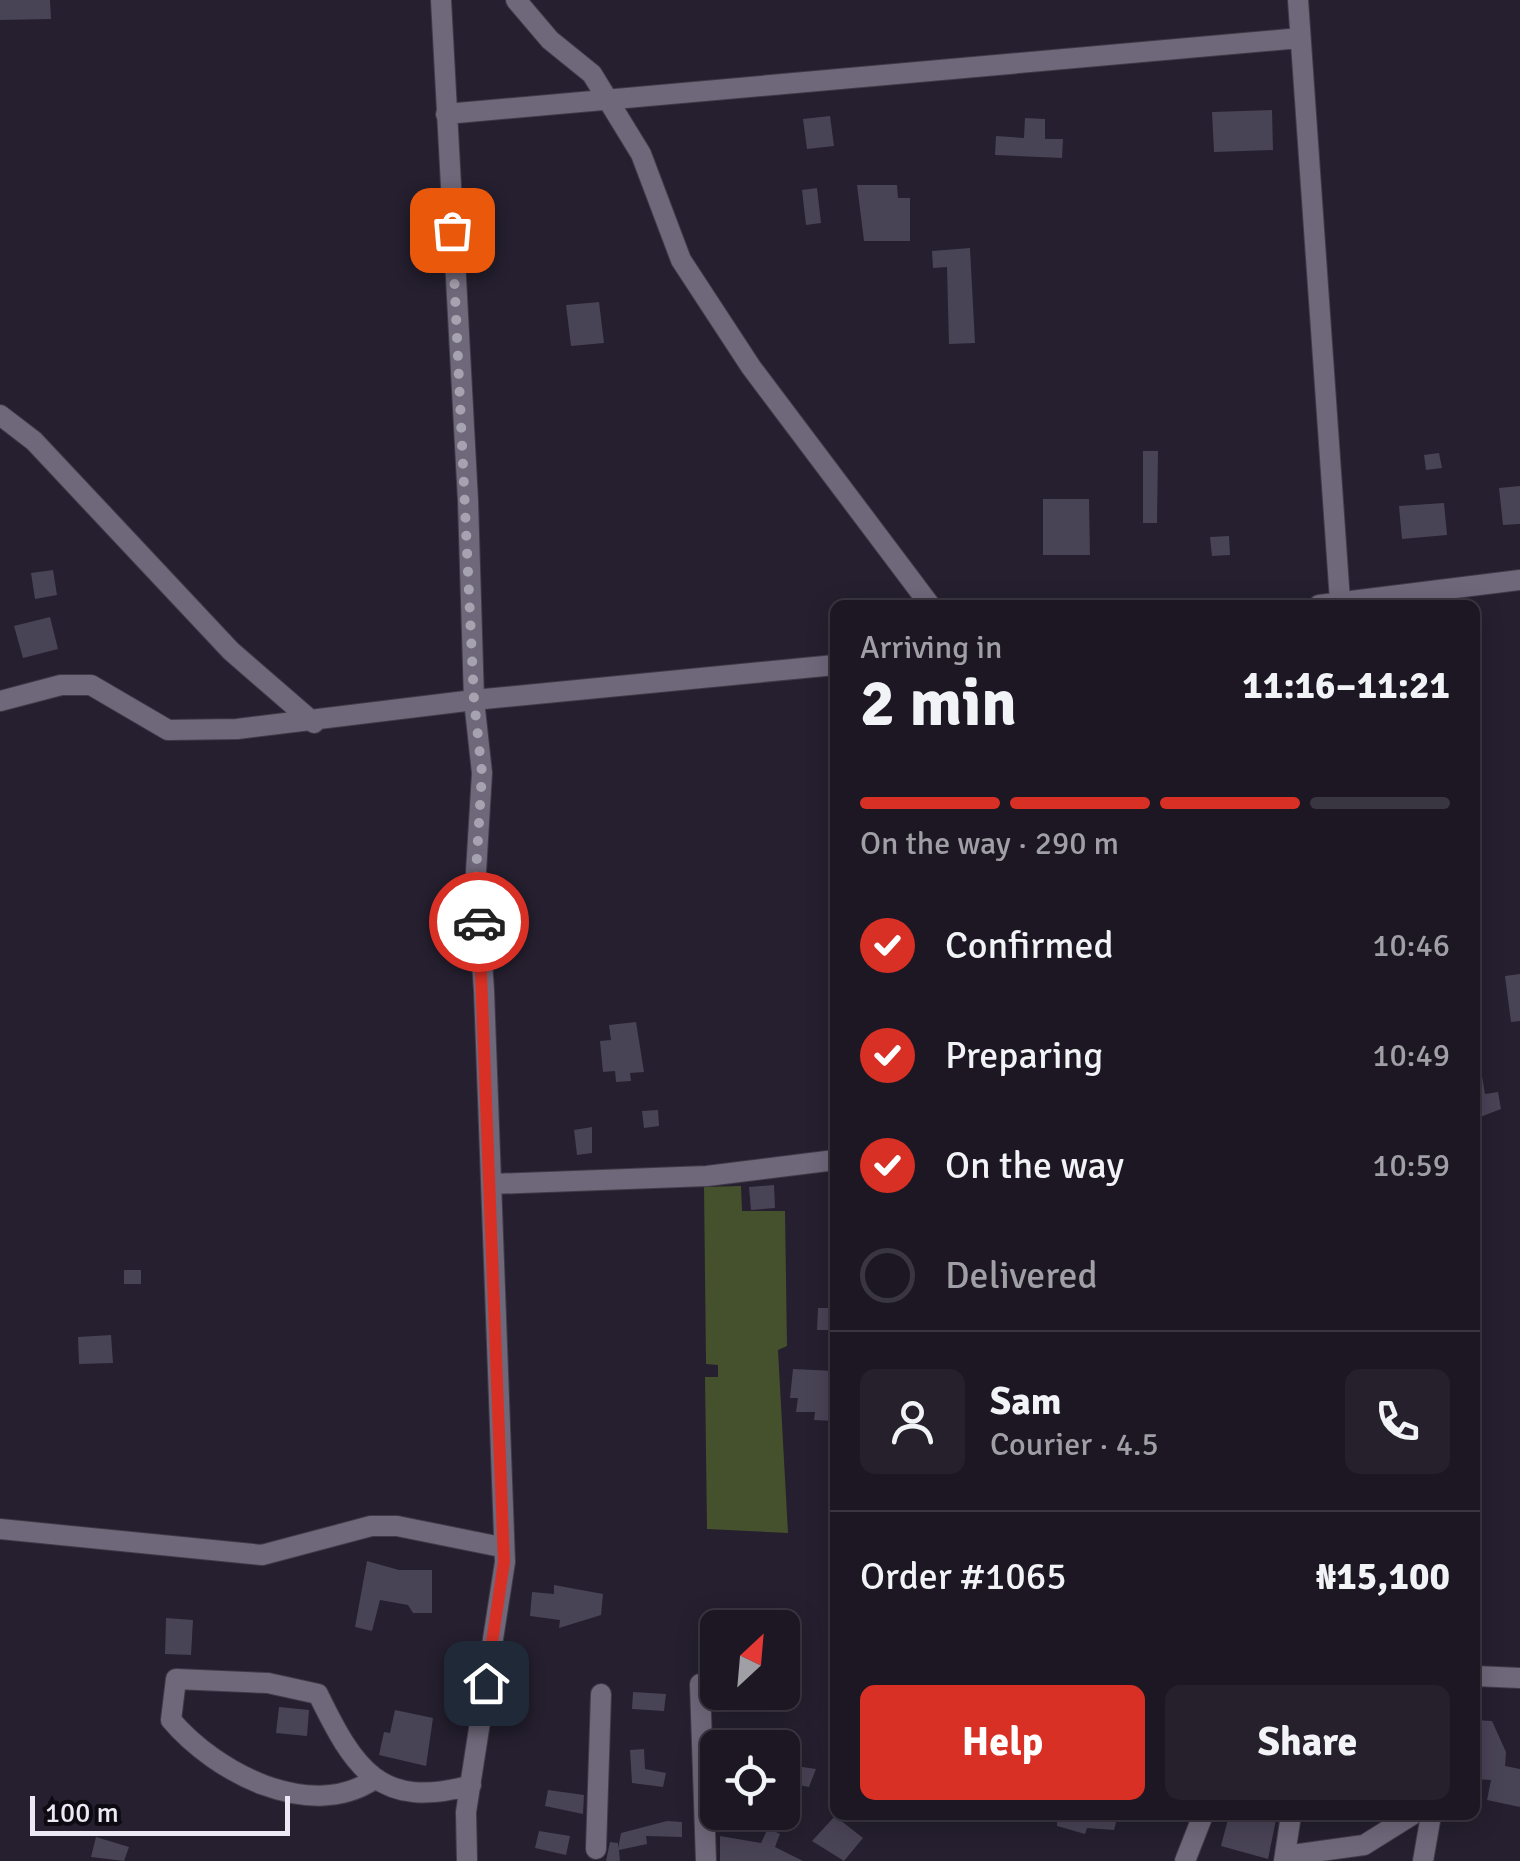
<!DOCTYPE html>
<html lang="en">
<head>
<meta charset="utf-8">
<style>
  body { margin:0; font-family:Signika,sans-serif; background:#25202b; color:#f1f3f6; height:100vh; display:flex; flex-direction:column; font-size:38px; white-space:nowrap }
  * { box-sizing:border-box; margin:0 }
  p { font-size:32px; color:#a09fa6 }
  .icon { flex:none; width:55px; height:55px; fill:none; stroke:currentColor; stroke-width:2; stroke-linecap:round; stroke-linejoin:round }
  .map { position:relative; flex:1; overflow:hidden }
  .sheet { position:absolute; left:830px; top:600px; width:650px; height:1220px; display:flex; flex-direction:column; background:#1c1723; border-radius:15px; box-shadow:0 5px 25px #0003,0 0 0 2px #3a3641 }
  .sheet>* { flex:none }
  .needle { width:65px; rotate:26deg }
  .buttons { position:absolute; left:700px; top:1610px; display:grid; gap:20px }
  .buttons a { display:grid; place-items:center; width:100px; height:100px; border-radius:15px; background:#1c1723; box-shadow:0 5px 25px #0003,0 0 0 2px #3a3641; font-size:50px }
  .scale { position:absolute; left:30px; bottom:25px; width:260px; box-sizing:border-box; padding-left:10px; border:5px solid #ede9f4; border-top:0; font-size:28px; line-height:35px; white-space:nowrap; color:#ede9f4; -webkit-text-stroke:8px #0d0a12; paint-order:stroke }
  .pin { position:absolute; display:grid; place-items:center; width:85px; height:85px; color:#fff; margin:-42px; border-radius:20px; box-shadow:0 5px 15px #0006 }
  .courier { position:absolute; display:grid; place-items:center; width:100px; height:100px; margin:-50px; border:8px solid #d93025; border-radius:50%; background:#fff; color:#222; box-shadow:0 2px 12px #0007 }
  .overview em { font-style:normal; font-weight:800 }
  .overview div { display:flex; flex-direction:column-reverse }
  .overview { display:flex; align-items:center; justify-content:space-between; height:170px; padding:0 30px }
  h1 { font-size:65px; font-weight:800; line-height:75px }
  .bar { display:grid; grid-template-columns:repeat(4,1fr); gap:15px 10px; align-content:center; height:120px; padding:0 30px }
  .bar i { height:12px; border-radius:8px; background:#3a3641 }
  .bar .on { background:#d93025 }
  .bar p { grid-column:span 4 }
  .line { display:flex; align-items:center; gap:25px; padding:0 30px; border-top:2px solid #3a3641 }
  .line div { flex:1 }
  .round { display:grid; place-items:center; flex:none; width:105px; height:105px; border-radius:15px; background:#25202b }
  ol { padding:0 30px; list-style:none }
  li { display:flex; align-items:center; gap:30px; height:110px }
  li p { margin-inline-start:auto }
  li .icon { padding:10px; border-radius:50%; background:#d93025; color:#fff; stroke-width:4 }
  li:last-child { color:#a09fa6 }
  li i { width:55px; height:55px; border:5px solid #3a3641; border-radius:50% }
  .button { display:flex; gap:20px; margin-top:auto; padding:20px 30px }
  .button a { flex:1; height:115px; border-radius:15px; background:#d93025; color:#fff; font-size:40px; font-weight:800; line-height:115px; text-align:center }
  .button a+a { background:#25202b; color:#f1f3f6 }
  .map>svg:first-child { display:block }
</style>
</head>
<body>
<div class="map">
<svg width="1520" height="1861" viewBox="0 0 1520 1861">
  <rect width="100%" height="100%" fill="#251f2f"/>
  <path fill="#44512c" d="M741,1186l1,25h43l2,135 -9,4 10,183 -81,-4 -2,-152h13v-12l-12,-1 -2,-177z"/>
  <path fill="#494356" d="M0,0h50l1,19 -51,1z
    M1272,110l1,40 -59,2 -2,-40z
    M830,116l4,30 -27,3 -4,-30z
    M1025,118l20,1v20h18l-1,19 -67,-3 1,-19 28,2z
    M857,185h40l1,13h12v43h-46z
    M817,188l4,35 -15,2 -4,-35z
    M970,248l5,95 -26,1 -2,-77 -14,1 -1,-17z
    M599,302l5,41 -33,3 -5,-41z
    M1143,451h15l-1,72h-14z
    M1439,453l3,15 -16,2 -2,-15z
    M1520,486v38l-17,1 -4,-37z
    M1043,499h46l1,56h-47z
    M1444,503l3,32 -45,4 -3,-33z
    M1229,536l1,19 -18,1 -2,-19z
    M53,570l4,25 -22,4 -4,-26z
    M50,617l8,32 -35,9 -9,-32z
    M1520,974v47l-9,1 -6,-46z
    M636,1022l8,50 -14,1 1,8 -15,1 -1,-11 -12,1 -3,-31 11,-1 -2,-15z
    M1482,1076l3,18 13,-2 3,17 -26,10v-42z
    M658,1110l1,16 -15,2 -2,-17z
    M592,1127v26l-15,2 -3,-25z
    M774,1185l1,23 -24,2 -2,-23z
    M124,1270h17v14h-17z
    M818,1308h17v22h-18z
    M111,1335l2,28 -34,1 -1,-27z
    M793,1369l42,2v50l-21,-1 1,-8h-19l2,-14h-8z
    M367,1561l32,9h33v43h-19l-5,-8 -28,-5 -8,31 -17,-4z
    M554,1585l49,9 -2,21 -42,13 1,-8 -30,-4 2,-24 22,2z
    M166,1618l27,2 -2,35 -26,-1z
    M633,1692l33,2 -2,17 -32,-2z
    M279,1707l30,3 -2,26 -31,-3z
    M395,1710l38,8 -7,48 -47,-11 5,-23 6,1z
    M1475,1720l17,1 14,31 -1,14 15,3v38l-33,-7 4,-20 -16,-1z
    M644,1749l1,20 21,4 -3,14 -31,-4 -2,-33z
    M782,1764l34,5 -7,18 -27,-5z
    M548,1790l36,5 -1,19 -38,-8z
    M1057,1815h61l-4,15 -27,-2 -2,6 -28,-8z
    M1229,1815h48l-9,44 -47,-13z
    M835,1816l28,22 -19,23 -32,-20z
    M667,1821l15,1v15l-36,-1 1,8 -28,6 1,11h-14l4,-19 8,1v6l3,-16z
    M768,1828l12,6 -5,13 28,14h-83v-25l41,7z
    M539,1831l31,5 -4,19 -31,-7z
    M96,1837l33,10 -5,14 -33,-4z"/>
  <g fill="none" stroke-linecap="round" stroke-linejoin="round">
    <defs>
      <path id="minor" d="M441,0l27,501 6,199 8,73 -6,99 8,119 21,571 -39,250 1,49
        M516,0l34,40 42,34 49,80 40,106 70,107 179,238
        M1298,0l42,601
        M446,114l854,-76
        M0,415l34,26 197,210 83,72
        M1319,605l201,-25
        M0,701l61,-16h30l77,45 69,-1 237,-29 361,-35
        M492,1184l215,-8 128,-16
        M0,1529l262,26 109,-29h26l104,21
        M1475,1676l45,2
        M700,1684l6,177
        M373,1780c-64,42 -158,-8 -202,-60l5,-41 92,4 50,11c36,74 62,117 153,91
        M596,1849l5,-155
        M1285,1856l79,-11 48,-30
        M1185,1861l18,-46
        M1284,1861l7,-46
        M1423,1861l8,-46"/>
    </defs>
    <use href="#minor" stroke="#403a48" stroke-width="22"/>
    <use href="#minor" stroke="#6f687b" stroke-width="20"/>
  </g>
  <g fill="none" stroke-linecap="round" stroke-linejoin="round">
    <path stroke="#a7a2af" stroke-width="10" stroke-dasharray="0 18" d="M452,230l22,470 8,73 -6,99 3,50"/>
    <path stroke="#d93025" stroke-width="12" d="M479,922l25,640 -18,121"/>
  </g>
</svg>
<div class="buttons">
<a><svg class="needle" viewBox="-14 -14 28 28"><path d="M0-13l5 13h-10z" fill="#e53935"/><path d="M0 13l5-13h-10z" fill="#a09fa6"/></svg></a>
<a><svg class="icon" aria-label="locate" viewBox="0 0 24 24"><circle cx="12" cy="12" r="6"/><path d="M12 2v4M12 18v4M2 12h4M18 12h4"/></svg></a>
</div>
<div class="scale">100 m</div>
<div class="pin" style="left:452px;top:230px;background:#ea580c"><svg class="icon" aria-label="bag" viewBox="0 0 24 24"><path d="M5 8h14l-1 12H6zM9 8a3 3 0 0 1 6 0"/></svg></div>
<div class="pin" style="left:486px;top:1683px;background:#1f2937"><svg class="icon" aria-label="home" viewBox="0 0 24 24"><path d="M3 11l9-7 9 7M6 9v11h12V9"/></svg></div>
<div class="courier" style="left:479px;top:922px"><svg class="icon" aria-label="car" viewBox="0 0 24 24"><path d="M5 17H2v-5l4-1 3-4h7l3 4 3 1v5h-3M9 17h6M6 11h13"/><circle cx="7" cy="17" r="2"/><circle cx="17" cy="17" r="2"/></svg></div>
<section class="sheet">
<div class="overview"><div><h1>2 min</h1><p>Arriving in</p></div><em>11:16–11:21</em></div>
<div class="bar"><i class="on"></i><i class="on"></i><i class="on"></i><i></i><p>On the way · 290 m</p></div>
<ol>
<li><svg class="icon" aria-label="check" viewBox="0 0 24 24"><path d="M5 12l5 5 9-10"/></svg>Confirmed<p>10:46</p></li>
<li><svg class="icon" aria-label="check" viewBox="0 0 24 24"><path d="M5 12l5 5 9-10"/></svg>Preparing<p>10:49</p></li>
<li><svg class="icon" aria-label="check" viewBox="0 0 24 24"><path d="M5 12l5 5 9-10"/></svg>On the way<p>10:59</p></li>
<li><i></i>Delivered</li>
</ol>
<div class="line" style="height:180px"><a class="round"><svg class="icon" aria-label="person" viewBox="0 0 24 24"><circle cx="12" cy="8" r="4"/><path d="M4 21q1-7 8-7t8 7"/></svg></a><div><b>Sam</b><p>Courier · 4.5</p></div><a class="round"><svg class="icon" aria-label="phone" viewBox="0 0 24 24"><path d="M5 4h4l2 5-3 2q2 4 5 5l2-3 5 2v4C11 20 4 13 5 4z"/></svg></a></div>
<div class="line" style="height:130px"><div>Order #1065</div><b>₦15,100</b></div>
<div class="button"><a>Help</a><a>Share</a></div>
</section>
</div>
</body>
</html>
